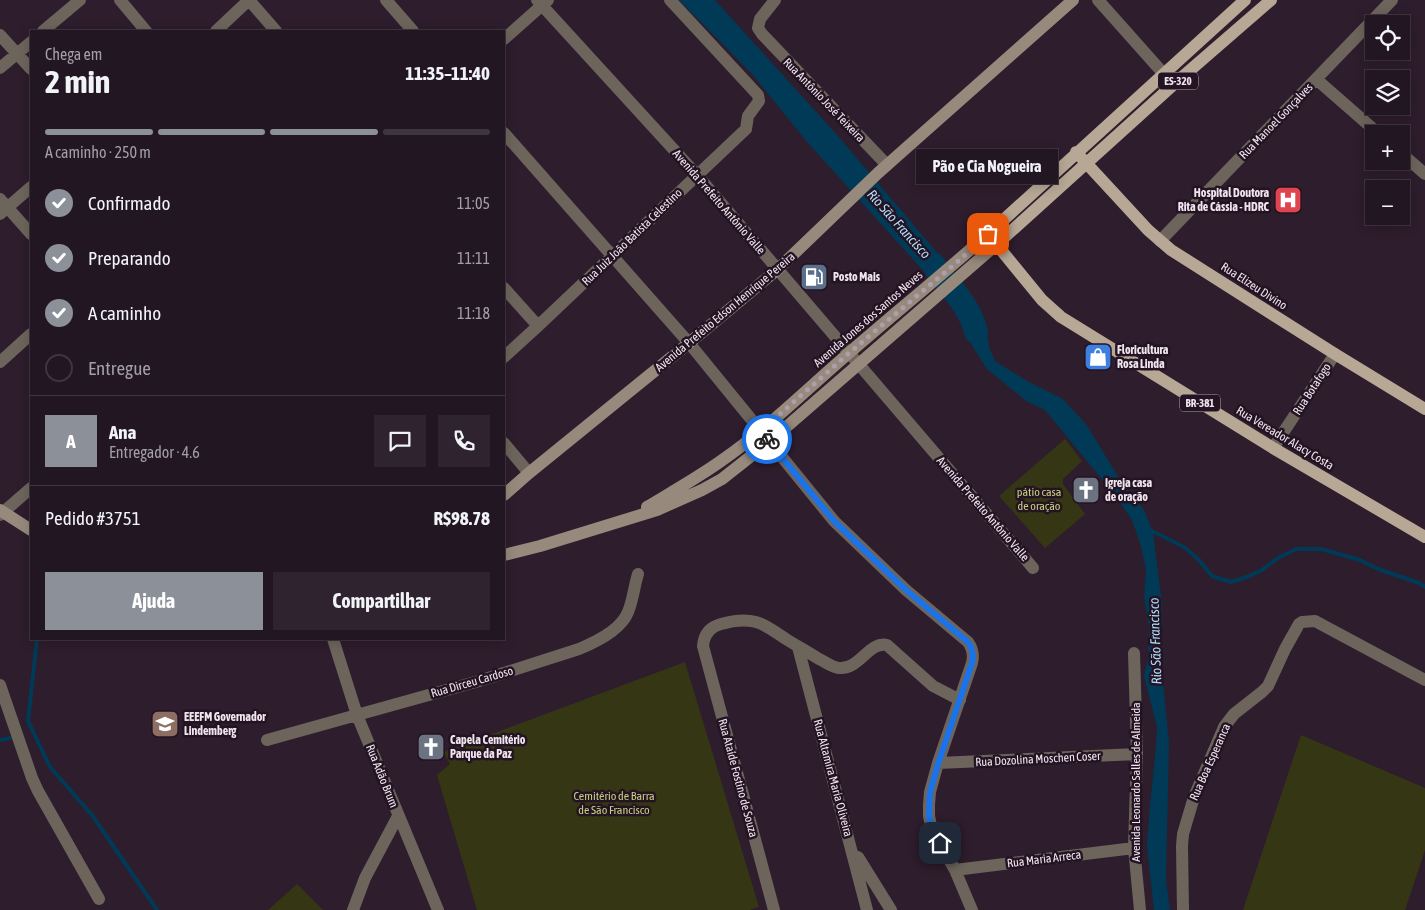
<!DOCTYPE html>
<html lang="pt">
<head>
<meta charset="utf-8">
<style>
  body { margin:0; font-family:"Asap Condensed",sans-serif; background:#2e232f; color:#f1f3f6; height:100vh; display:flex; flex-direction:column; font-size:19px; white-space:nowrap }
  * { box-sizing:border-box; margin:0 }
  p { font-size:16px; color:#a29fa5 }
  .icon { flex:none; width:28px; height:28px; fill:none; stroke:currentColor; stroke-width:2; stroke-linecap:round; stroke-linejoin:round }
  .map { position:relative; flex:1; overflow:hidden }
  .drawer { position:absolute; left:30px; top:30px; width:475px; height:610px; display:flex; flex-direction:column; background:#221622; border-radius:0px; box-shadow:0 2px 12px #0003,0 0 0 1px #3f3540 }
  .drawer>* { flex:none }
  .buttons { position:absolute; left:1365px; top:15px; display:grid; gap:10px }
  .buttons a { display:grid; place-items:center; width:45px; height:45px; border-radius:0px; background:#221622; box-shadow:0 2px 12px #0003,0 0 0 1px #3f3540; font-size:25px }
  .pin { position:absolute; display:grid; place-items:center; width:42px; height:42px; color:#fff; margin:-21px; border-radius:10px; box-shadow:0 2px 8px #0006 }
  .courier { position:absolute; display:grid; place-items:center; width:50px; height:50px; margin:-25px; border:4px solid #1a73e8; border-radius:50%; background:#fff; color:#222; box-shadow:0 1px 6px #0007 }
  .bubble { position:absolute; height:35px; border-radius:0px; background:#221622; box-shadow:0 2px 12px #0003,0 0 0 1px #3f3540; font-size:16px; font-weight:700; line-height:35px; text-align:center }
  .headline em { font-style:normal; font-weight:700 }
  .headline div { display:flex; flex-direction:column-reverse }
  .headline { display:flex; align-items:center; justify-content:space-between; height:85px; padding:0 15px }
  h1 { font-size:32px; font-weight:700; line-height:38px }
  .bar { display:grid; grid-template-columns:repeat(4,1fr); gap:8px 5px; align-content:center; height:60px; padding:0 15px }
  .bar i { height:6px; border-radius:4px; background:#3f3540 }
  .bar .selected { background:#8c9099 }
  .bar p { grid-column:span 4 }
  .line { display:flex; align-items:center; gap:12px; padding:0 15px; border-top:1px solid #3f3540 }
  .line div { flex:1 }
  .round { display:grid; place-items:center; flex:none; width:52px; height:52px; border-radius:0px; background:#2e232f }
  ol { padding:0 15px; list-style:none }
  li { display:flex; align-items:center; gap:15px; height:55px }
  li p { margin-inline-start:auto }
  li .icon { padding:5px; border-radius:50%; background:#8c9099; color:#fff; stroke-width:4 }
  li:last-child { color:#a29fa5 }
  li i { width:28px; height:28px; border:2px solid #3f3540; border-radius:50% }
  .primary-button { display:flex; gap:10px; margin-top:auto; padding:10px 15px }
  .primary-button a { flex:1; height:58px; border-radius:0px; background:#8c9099; color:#fff; font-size:20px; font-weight:700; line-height:58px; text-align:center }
  .primary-button a+a { background:#2e232f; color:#f1f3f6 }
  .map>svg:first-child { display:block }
</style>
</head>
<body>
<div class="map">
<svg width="1425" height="910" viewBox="0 0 1425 910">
  <rect width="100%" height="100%" fill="#2e1d2d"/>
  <path fill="#353714" d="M1065,439l17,22 -19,18v5l22,30 -40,34 -46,-52z
    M685,662l74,245 -10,3h-272l-40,-135 13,-11 -6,-12z
    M1301,735l124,53v62l-20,60h-162z
    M297,884l26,26h-55z"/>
  <path fill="#003a57" d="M679,0h36l123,136 107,126 -16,15 -122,-135 -55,-68z
    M967,301l19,24 3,22 6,14 32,20 36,18 23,25 36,59 22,27 9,22 9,73v67l7,71 -3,137 4,30h-16l-7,-65 3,-39 6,-60 1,-19 -13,-51 4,-17 1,-32 -5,-30 2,-26 -5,-25 -9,-26 -18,-26 -69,-84 -19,-9 -39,-32 -16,-25v-16l-14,-18z"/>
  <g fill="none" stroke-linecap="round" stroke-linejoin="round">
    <path stroke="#003a57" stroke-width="4" d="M1148,529l36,18 15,13 13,16 19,6 16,-5 15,-7 16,-12 18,-9h25l39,11 18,9 41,14 6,4
      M37,639l-9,82 22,46 42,48 65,95
      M0,740l10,-2"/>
    <path stroke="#003a57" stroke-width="24" d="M933,264c15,22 37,41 43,68"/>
    <path stroke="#6d655c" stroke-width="12" d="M120,0l26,31
      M249,0l27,31
      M386,0l27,31
      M537,0l160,175 336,393
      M775,0l-15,19 -2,9 4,6 125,131
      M1098,0l73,82
      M43,31l37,-31
      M216,31l33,-31
      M0,35l31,34
      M504,39l44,-39
      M0,68l31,-26
      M1316,79l63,55
      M504,133l185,210 145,178 72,69 62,52c5,7 6,13 4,21l-34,100 -8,29 -1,13v11l3,14 23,40 17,40
      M1401,153l24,21
      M0,199l31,35
      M0,214l31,-27
      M1160,241l232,-241
      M504,288l34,38
      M504,357l34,-31 208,-197 2,-13 11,-15 -1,-6 -88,-95
      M0,362l31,-28
      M504,443l25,30
      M1273,448l62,-94
      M0,515l31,-27
      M333,639l24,76 81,195
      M798,647l69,263
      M1134,653l3,101 -3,94 6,62
      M0,685l32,93 6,13 61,108
      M267,740l212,-59 100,-32c17,-7 42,-19 49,-37 5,-12 6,-25 10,-38
      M938,763l199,-9
      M858,857l33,53
      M955,870l179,-22
      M353,910l12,-32 33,-62
      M774,910l-71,-264c1,-12 7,-19 18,-22 10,-3 24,-5 35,-2 11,3 20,11 30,17 11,7 22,13 33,20 7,3 14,9 21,9 20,1 29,-27 47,-23l46,41 27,14
      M1183,910l-1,-64 1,-12 11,-37 30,-70 10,-13 28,-22 6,-6 17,-37 14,-25 3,-2 13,-1 110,59"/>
    <path stroke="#978a7c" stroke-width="12" d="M504,495l25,-22 160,-130 89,-74 100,-96 195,-173
      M647,507c25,-15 50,-29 74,-46 46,-32 86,-72 128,-108 46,-40 93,-78 139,-119
      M0,510l31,20
      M504,555l36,-9 117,-36 45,-20 20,-11 47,-37 228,-198"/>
    <path stroke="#b7a795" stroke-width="12" d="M1245,0l-257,234 54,66 19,17 212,131 152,89
      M1076,152l72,78 23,20 164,104 90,55
      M997,244l176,-159 98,-85"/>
  </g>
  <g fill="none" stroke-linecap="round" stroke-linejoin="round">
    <path stroke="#ac9fab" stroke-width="5" stroke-dasharray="0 9" d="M767,439l-6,-8 88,-78 107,-90 32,-29"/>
    <path stroke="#1a73e8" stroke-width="6" d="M767,439l67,82 72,69 62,52c5,7 6,13 4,21l-34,101 -8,28 -1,24 3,14 8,13"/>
  </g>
  <defs>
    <symbol id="hospital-square" viewBox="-11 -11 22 22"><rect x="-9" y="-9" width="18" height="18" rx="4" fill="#e0444e" stroke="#241423"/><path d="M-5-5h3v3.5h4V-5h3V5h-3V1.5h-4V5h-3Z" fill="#fff"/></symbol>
    <symbol id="fuel-square" viewBox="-11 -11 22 22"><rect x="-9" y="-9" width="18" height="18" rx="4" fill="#5c6f8a" stroke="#241423"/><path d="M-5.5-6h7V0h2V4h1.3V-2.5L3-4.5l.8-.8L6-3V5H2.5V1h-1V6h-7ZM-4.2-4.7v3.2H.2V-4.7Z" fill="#fff"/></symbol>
    <symbol id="shop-square" viewBox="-11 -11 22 22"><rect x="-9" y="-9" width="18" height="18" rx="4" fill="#3f7fe0" stroke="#241423"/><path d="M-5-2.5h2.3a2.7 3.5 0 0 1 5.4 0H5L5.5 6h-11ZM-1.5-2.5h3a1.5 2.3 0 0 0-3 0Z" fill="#fff"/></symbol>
    <symbol id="church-square" viewBox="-11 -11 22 22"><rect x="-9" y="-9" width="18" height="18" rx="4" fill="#6b7280" stroke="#241423"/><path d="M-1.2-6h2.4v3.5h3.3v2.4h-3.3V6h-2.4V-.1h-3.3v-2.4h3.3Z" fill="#fff"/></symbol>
    <symbol id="school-square" viewBox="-11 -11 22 22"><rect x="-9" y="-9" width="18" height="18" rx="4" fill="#8d6e63" stroke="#241423"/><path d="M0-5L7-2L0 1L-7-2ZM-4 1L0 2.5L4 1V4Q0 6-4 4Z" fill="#fff"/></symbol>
  </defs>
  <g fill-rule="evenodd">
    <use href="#hospital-square" x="1272" y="184" width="32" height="32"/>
    <use href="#fuel-square" x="798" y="261" width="32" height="32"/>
    <use href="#shop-square" x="1082" y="341" width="32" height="32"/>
    <use href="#church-square" x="1070" y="474" width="32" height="32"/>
    <use href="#school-square" x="149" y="708" width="32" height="32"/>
    <use href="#church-square" x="415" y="731" width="32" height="32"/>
  </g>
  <g text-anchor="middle" stroke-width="5" stroke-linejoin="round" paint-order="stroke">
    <g fill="#241423" stroke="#b3a6b2" stroke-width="1">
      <rect x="1158" y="72.5" width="40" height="17" rx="4"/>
      <rect x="1180" y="394.5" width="40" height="17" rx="4"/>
    </g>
    <g font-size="11" font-weight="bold" fill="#f0e5ef">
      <text x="1178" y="85">ES-320</text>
      <text x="1200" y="407">BR-381</text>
    </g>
    <g font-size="12" fill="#f0e5ef" stroke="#241423">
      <text transform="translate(824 100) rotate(46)" y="4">Rua Antônio José Teixeira</text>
      <text transform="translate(1276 121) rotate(-46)" y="4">Rua Manoel Gonçalves</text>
      <text transform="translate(719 202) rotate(49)" y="4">Avenida Prefeito Antônio Valle</text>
      <text transform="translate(632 237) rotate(-44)" y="4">Rua Juiz João Batista Celestino</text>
      <text transform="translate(1254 286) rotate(33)" y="4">Rua Elizeu Divino</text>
      <text transform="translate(725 312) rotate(-40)" y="4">Avenida Prefeito Edson Henrique Pereira</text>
      <text transform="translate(868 319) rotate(-41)" y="4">Avenida Jones dos Santos Neves</text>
      <text transform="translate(1312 389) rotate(-57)" y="4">Rua Botafogo</text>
      <text transform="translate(1285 438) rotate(31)" y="4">Rua Vereador Alacy Costa</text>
      <text transform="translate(983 509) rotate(49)" y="4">Avenida Prefeito Antônio Valle</text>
      <text transform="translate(472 682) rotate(-16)" y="4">Rua Dirceu Cardoso</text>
      <text transform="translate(1038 759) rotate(-3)" y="4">Rua Dozolina Moschen Coser</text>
      <text transform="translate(1210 762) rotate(-66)" y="4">Rua Boa Esperanca</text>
      <text transform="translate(382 776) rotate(68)" y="4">Rua Adão Brum</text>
      <text transform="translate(738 778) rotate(75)" y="4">Rua Ataíde Fostino de Souza</text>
      <text transform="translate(833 778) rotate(75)" y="4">Rua Altamira Maria Oliveira</text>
      <text transform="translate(1136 782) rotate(-90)" y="4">Avenida Leonardo Salles de Almeida</text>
      <text transform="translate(1044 859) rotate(-7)" y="4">Rua Maria Arreca</text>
    </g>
    <g font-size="12" font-weight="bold" fill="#f0e5ef" stroke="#241423" text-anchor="start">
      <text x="1269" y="197" text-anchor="end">Hospital Doutora<tspan x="1269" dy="14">Rita de Cássia - HDRC</tspan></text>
      <text x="833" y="281">Posto Mais</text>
      <text x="1117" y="354">Floricultura<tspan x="1117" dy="14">Rosa Linda</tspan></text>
      <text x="1105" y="487">Igreja casa<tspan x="1105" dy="14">de oração</tspan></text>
      <text x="184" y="721">EEEFM Governador<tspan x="184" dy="14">Lindemberg</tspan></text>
      <text x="450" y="744">Capela Cemitério<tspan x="450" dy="14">Parque da Paz</tspan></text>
    </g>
    <g font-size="12" fill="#c8cf7f" stroke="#241423">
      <text x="1039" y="496">pátio casa<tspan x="1039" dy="14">de oração</tspan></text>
      <text x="614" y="800">Cemitério de Barra<tspan x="614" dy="14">de São Francisco</tspan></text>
    </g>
    <g font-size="14" font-style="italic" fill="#afdcfa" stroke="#241423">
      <text transform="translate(899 224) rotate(48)" y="5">Rio São Francisco</text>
      <text transform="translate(1155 641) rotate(-92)" y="5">Rio São Francisco</text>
    </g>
  </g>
</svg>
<div class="buttons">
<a><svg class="icon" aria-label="locate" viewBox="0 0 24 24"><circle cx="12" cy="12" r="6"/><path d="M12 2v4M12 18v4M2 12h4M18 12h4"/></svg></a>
<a><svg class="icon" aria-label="layers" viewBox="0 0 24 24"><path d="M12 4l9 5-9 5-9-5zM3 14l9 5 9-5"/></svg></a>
<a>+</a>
<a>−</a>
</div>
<div class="pin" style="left:988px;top:234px;background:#ea580c"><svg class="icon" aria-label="bag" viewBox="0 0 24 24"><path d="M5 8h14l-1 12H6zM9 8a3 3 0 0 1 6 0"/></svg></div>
<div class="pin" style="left:940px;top:843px;background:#1f2937"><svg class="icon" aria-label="home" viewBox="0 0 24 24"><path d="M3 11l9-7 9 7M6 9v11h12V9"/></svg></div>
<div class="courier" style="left:767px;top:439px"><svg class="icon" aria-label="bike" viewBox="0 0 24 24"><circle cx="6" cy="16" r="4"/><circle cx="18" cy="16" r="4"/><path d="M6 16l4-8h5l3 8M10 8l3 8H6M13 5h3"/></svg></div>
<div class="bubble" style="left:916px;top:149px;width:142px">Pão e Cia Nogueira</div>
<section class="drawer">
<div class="headline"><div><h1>2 min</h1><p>Chega em</p></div><em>11:35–11:40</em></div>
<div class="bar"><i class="selected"></i><i class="selected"></i><i class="selected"></i><i></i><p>A caminho · 250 m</p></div>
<ol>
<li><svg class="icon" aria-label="check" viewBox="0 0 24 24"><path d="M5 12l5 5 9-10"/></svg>Confirmado<p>11:05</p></li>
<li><svg class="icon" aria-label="check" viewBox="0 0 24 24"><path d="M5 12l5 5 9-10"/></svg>Preparando<p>11:11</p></li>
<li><svg class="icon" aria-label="check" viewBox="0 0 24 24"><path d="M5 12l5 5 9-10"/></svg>A caminho<p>11:18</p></li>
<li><i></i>Entregue</li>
</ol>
<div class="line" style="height:90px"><b class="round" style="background:#8c9099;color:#fff">A</b><div><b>Ana</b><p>Entregador · 4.6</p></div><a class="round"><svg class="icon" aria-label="chat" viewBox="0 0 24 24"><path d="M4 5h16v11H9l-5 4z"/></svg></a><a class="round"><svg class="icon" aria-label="phone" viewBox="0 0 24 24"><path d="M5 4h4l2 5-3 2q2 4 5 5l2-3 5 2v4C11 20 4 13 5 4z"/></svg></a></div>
<div class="line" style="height:65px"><div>Pedido #3751</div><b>R$98.78</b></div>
<div class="primary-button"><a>Ajuda</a><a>Compartilhar</a></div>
</section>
</div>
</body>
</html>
